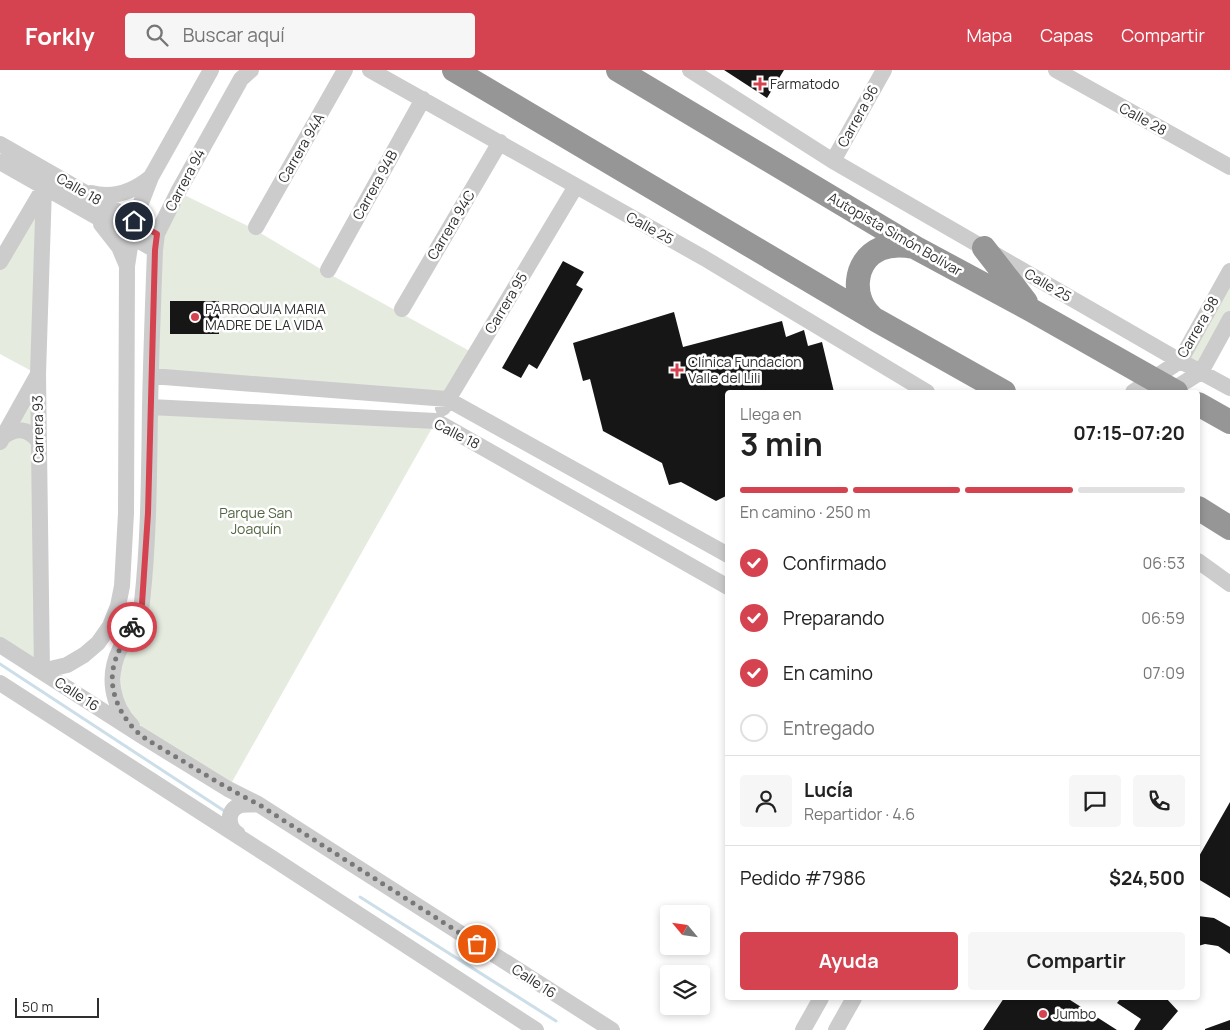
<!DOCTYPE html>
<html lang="es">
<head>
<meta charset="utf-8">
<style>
  body { margin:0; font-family:Manrope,sans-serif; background:#f6f6f6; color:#222; height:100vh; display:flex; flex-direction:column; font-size:19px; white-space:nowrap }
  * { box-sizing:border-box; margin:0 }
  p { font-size:16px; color:#767676 }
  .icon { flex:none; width:28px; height:28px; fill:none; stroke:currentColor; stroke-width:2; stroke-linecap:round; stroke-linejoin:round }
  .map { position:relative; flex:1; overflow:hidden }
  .panel { position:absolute; left:725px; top:320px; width:475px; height:610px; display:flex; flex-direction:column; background:#fff; border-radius:5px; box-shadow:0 2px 8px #0003 }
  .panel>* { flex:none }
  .needle { width:32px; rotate:299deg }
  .fabs { position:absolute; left:660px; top:835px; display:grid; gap:10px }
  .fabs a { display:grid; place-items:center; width:50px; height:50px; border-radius:5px; background:#fff; box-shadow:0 2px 8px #0003; font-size:25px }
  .scale { position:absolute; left:15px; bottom:12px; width:84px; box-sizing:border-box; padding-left:5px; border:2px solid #2f2f2f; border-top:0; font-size:14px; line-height:18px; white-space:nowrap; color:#2f2f2f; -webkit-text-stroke:4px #fff; paint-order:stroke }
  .pin { position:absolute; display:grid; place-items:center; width:42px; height:42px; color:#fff; margin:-21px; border:2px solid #fff; border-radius:50%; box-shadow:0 1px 5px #0007 }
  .courier { position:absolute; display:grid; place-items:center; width:50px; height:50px; margin:-25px; border:4px solid #d4434f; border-radius:50%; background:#fff; color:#222; box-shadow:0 1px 6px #0007 }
  .summary em { font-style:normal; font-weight:700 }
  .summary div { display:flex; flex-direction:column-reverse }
  .summary { display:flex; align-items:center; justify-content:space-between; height:85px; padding:0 15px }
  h1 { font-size:32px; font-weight:700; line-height:38px }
  .bar { display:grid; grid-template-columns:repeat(4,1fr); gap:8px 5px; align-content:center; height:60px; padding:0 15px }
  .bar i { height:6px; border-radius:4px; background:#e0e0e0 }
  .bar .current { background:#d4434f }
  .bar p { grid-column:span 4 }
  .line { display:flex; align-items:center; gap:12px; padding:0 15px; border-top:1px solid #e0e0e0 }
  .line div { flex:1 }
  .round { display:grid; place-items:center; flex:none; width:52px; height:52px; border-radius:5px; background:#f6f6f6 }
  ol { padding:0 15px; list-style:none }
  li { display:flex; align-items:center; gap:15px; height:55px }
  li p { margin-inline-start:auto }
  li .icon { padding:5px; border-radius:50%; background:#d4434f; color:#fff; stroke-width:4 }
  li:last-child { color:#767676 }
  li i { width:28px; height:28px; border:2px solid #e0e0e0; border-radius:50% }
  .cta { display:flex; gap:10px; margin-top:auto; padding:10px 15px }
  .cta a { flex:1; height:58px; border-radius:5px; background:#d4434f; color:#fff; font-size:20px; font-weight:700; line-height:58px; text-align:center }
  .cta a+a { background:#f6f6f6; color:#222 }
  header { display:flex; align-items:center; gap:30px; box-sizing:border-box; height:70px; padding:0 25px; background:#d4434f; color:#fff }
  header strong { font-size:24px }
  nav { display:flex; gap:28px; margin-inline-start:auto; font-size:18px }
  .search { width:350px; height:45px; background:#f6f6f6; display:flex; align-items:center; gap:12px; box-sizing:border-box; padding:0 18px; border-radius:5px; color:#767676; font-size:19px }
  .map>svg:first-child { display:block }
</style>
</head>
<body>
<header>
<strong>Forkly</strong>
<div class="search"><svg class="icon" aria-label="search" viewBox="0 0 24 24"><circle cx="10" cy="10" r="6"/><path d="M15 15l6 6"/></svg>Buscar aquí</div>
<nav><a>Mapa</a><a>Capas</a><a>Compartir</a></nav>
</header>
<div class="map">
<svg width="1230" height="960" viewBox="0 0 1230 960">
  <rect width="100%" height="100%" fill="#fff"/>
  <path fill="#e5ebde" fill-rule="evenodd" d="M44,117l-2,484 -42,-26v-203l37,-68 -37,-20v-92z
    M178,122l74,36 72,43 151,83 -28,45 -296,-23 4,-126zM170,231h49v32l-48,1z
    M1230,201v48l-29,53 -21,-11z
    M150,337l286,14 -208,368 -106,-77 -2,-63 17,-30z"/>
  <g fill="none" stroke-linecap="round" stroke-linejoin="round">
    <path stroke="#ccdee8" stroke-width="3" d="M0,594l223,146
      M360,827l196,124"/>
  </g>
  <path fill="#161616" d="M724,0h60l-17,28z
    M563,191l21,11 -8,13 7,4 -46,80 -8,-5 -8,14 -19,-10z
    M170,231h49v33h-49z
    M674,242l9,35 99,-26 4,16 18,-7 4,16 14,-4 12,50h-106v103l-12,6 -35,-19 -12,3 -7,-22 -59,-32 -13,-52 -7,2 -10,-38z
    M1230,732v96l-32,-19v-21z
    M1198,846l16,2 16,9v27l-12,-8 -13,-2 -7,2z
    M1004,928h63l50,32h-134z
    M1121,928h45l12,13 -16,19h-28l7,-11 -24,-16z
    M1230,950v10h-25v-1z"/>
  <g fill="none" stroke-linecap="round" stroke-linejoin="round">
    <path stroke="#ccc" stroke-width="16" d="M370,0l334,188 223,134
      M690,0l143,91 340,196 57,31
      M1056,0l174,97
      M0,74l157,90
      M833,91l51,-91
      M0,92l155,88
      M91,123c23,6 42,-1 60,-16
      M101,154l18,23 8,19
      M256,157l89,-157
      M0,192l43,-73
      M328,200l95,-171
      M402,239l98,-167
      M151,306l296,23 281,156
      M1133,322l47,-31 50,-90
      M1169,322l32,-20 29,-53
      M150,337l286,14 292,166
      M443,338l133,-222
      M3,367c13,-10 25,-9 35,4
      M0,372l37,-66
      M1198,491l32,23
      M0,575l142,91 86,53 30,15 354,226
      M42,601l25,-6 17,-10 14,-12 12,-17 8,-20 4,-20 4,-73 1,-247 7,-45 17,-44 60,-107
      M42,601l-4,-297 6,-187
      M0,613l272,175 264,172
      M132,656c-21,-21 -25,-51 -12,-77 7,-15 21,-30 22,-47 7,-64 7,-129 8,-193 1,-53 3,-106 5,-159l2,-16 21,-42 63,-113 10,-9
      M238,764c-11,-7 -12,-25 3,-29 5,-1 11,0 17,-1
      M803,960l18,-32
      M836,960l18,-32"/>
    <path stroke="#969696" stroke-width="24" d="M454,0l422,250 128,72
      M618,0l298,178 115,62 145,82
      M984,178l42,54
      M872,247c-21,-18 -19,-56 8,-68 12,-5 23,-4 34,-2
      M1198,334l32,18
      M1198,438l32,20"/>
  </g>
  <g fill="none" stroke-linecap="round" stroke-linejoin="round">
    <path stroke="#787878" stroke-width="5" stroke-dasharray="0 9" d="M132,557c-7,12 -15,25 -18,38 -7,26 8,55 28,71 11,8 24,15 36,22 26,16 52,32 80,46l219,140"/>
    <path stroke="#d4434f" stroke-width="6" d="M132,557l10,-23 6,-91 7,-263 2,-16 -23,-13"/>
  </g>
  <g fill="#d4434f" stroke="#fff" stroke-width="2">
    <path d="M757.5 6.5h5v5h5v5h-5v5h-5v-5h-5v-5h5z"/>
    <circle cx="195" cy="247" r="5"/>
    <path d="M674.5 292.5h5v5h5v5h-5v5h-5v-5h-5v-5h5z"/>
    <circle cx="1043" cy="944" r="5"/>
  </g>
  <g text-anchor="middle" stroke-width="5" stroke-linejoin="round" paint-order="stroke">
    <g font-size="14" fill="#2f2f2f" stroke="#fff" text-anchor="start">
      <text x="770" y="19">Farmatodo</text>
      <text x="205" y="244">PARROQUIA MARIA<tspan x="205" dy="16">MADRE DE LA VIDA</tspan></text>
      <text x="688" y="297">Clínica Fundacion<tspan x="688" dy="16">Valle del Lili</tspan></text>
      <text x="1053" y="949">Jumbo</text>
    </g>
    <g font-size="14" fill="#2f2f2f" stroke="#fff">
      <text transform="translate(858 46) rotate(-61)" y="5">Carrera 96</text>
      <text transform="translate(1143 49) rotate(29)" y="5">Calle 28</text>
      <text transform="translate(301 78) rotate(-60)" y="5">Carrera 94A</text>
      <text transform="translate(185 110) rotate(-62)" y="5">Carrera 94</text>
      <text transform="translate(375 115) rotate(-61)" y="5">Carrera 94B</text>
      <text transform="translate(79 119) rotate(30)" y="5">Calle 18</text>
      <text transform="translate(451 155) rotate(-59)" y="5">Carrera 94C</text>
      <text transform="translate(650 158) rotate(29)" y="5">Calle 25</text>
      <text transform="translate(895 164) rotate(30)" y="5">Autopista Simón Bolívar</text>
      <text transform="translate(1048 215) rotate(30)" y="5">Calle 25</text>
      <text transform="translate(506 233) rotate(-59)" y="5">Carrera 95</text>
      <text transform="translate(1198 257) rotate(-60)" y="5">Carrera 98</text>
      <text transform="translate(38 359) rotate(-91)" y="5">Carrera 93</text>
      <text transform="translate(457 364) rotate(27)" y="5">Calle 18</text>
      <text transform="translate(77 624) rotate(33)" y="5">Calle 16</text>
      <text transform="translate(534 911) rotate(33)" y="5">Calle 16</text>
    </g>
    <g font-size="14" fill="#536641" stroke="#fff">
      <text x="256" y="448">Parque San<tspan x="256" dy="16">Joaquín</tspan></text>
    </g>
  </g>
</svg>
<div class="fabs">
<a><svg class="needle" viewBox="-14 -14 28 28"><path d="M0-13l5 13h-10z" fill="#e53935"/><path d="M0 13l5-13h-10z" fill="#767676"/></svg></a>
<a><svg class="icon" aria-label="layers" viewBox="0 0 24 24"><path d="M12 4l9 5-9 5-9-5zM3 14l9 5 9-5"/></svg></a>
</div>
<div class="scale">50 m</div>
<div class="pin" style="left:477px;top:874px;background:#ea580c"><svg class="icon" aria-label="bag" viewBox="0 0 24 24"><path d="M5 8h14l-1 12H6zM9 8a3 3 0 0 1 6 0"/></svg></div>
<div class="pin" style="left:134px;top:151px;background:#1f2937"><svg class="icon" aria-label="home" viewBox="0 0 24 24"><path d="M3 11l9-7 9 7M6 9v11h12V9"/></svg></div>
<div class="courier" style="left:132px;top:557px"><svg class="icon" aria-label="bike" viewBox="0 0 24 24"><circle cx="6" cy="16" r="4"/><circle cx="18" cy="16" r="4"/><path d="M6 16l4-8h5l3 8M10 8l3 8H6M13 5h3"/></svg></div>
<section class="panel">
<div class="summary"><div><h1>3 min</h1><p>Llega en</p></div><em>07:15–07:20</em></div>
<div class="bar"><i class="current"></i><i class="current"></i><i class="current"></i><i></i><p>En camino · 250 m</p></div>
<ol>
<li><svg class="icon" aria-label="check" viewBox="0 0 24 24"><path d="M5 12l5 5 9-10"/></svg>Confirmado<p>06:53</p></li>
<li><svg class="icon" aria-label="check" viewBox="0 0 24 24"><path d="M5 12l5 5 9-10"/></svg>Preparando<p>06:59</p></li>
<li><svg class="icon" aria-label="check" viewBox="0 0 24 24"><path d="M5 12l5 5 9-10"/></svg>En camino<p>07:09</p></li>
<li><i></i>Entregado</li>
</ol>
<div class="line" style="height:90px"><a class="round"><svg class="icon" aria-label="person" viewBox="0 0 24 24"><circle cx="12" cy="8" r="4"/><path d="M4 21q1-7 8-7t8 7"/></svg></a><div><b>Lucía</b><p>Repartidor · 4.6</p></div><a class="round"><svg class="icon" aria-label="chat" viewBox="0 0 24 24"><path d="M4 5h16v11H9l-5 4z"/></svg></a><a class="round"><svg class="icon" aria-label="phone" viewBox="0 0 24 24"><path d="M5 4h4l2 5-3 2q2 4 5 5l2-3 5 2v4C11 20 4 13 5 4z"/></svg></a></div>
<div class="line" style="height:65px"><div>Pedido #7986</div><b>$24,500</b></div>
<div class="cta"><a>Ayuda</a><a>Compartir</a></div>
</section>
</div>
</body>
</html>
